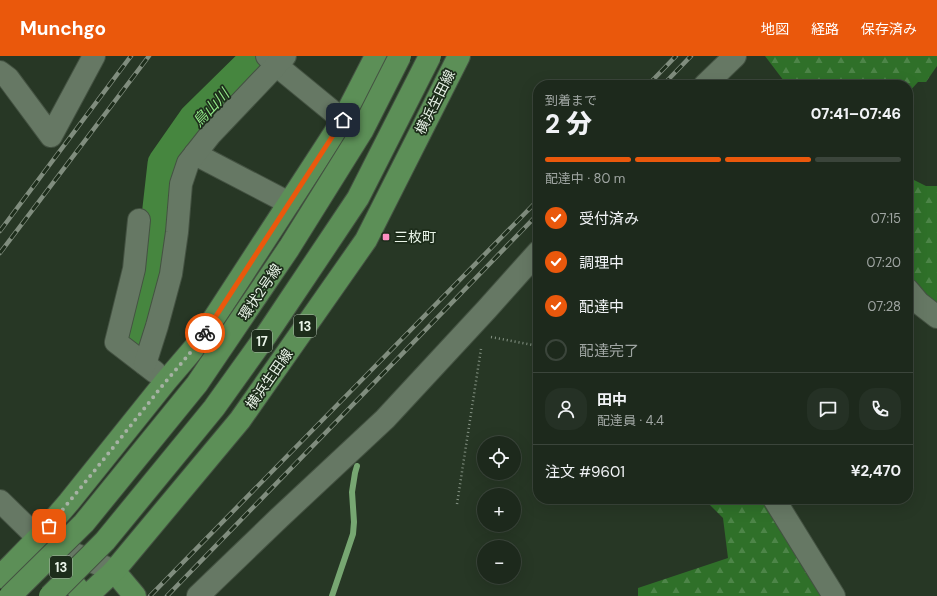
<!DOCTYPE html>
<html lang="ja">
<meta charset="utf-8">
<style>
:root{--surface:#1d291c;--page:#253125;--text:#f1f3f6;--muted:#a0a6a3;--line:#3b453b;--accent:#ea580c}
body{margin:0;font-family:"DM Sans","Noto Sans JP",sans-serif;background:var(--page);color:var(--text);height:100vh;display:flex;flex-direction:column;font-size:15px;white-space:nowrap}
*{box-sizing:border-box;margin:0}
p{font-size:13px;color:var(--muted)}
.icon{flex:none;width:22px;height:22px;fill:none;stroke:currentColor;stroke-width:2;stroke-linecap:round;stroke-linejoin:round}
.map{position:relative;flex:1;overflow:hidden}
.side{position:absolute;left:533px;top:24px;width:380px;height:424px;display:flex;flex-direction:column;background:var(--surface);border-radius:16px;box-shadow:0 4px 16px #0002,0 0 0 1px var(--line)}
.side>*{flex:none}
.buttons{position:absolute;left:477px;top:380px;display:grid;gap:8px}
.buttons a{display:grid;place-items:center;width:44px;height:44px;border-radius:50%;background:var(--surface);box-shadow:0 4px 16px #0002,0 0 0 1px var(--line);font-size:20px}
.pin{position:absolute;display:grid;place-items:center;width:34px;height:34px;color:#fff;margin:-17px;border-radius:8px;box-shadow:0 2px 6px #0006}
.courier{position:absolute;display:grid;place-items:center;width:40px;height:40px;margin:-20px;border:3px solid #ea580c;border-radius:50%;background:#fff;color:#222;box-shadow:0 1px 5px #0007}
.summary em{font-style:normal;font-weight:800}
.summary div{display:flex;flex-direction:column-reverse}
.summary{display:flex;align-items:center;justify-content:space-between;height:68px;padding:0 12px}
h1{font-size:26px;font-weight:800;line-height:30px}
.bar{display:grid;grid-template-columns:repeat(4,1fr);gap:6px 4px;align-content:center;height:48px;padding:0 12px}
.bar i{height:5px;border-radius:3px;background:var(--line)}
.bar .on{background:var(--accent)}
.bar p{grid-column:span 4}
.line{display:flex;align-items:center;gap:10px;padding:0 12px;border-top:1px solid var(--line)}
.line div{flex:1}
.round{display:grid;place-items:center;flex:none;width:42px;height:42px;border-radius:16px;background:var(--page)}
ol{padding:0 12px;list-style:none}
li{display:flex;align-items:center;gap:12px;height:44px}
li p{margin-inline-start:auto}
li .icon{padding:4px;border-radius:50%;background:var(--accent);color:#fff;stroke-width:4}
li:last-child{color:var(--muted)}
li i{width:22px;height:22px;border:2px solid var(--line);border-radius:50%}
header{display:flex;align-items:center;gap:24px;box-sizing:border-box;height:56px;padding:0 20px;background:var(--accent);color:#fff}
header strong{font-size:19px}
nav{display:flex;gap:22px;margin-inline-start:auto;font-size:14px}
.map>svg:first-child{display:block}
.forest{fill:url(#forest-firs)}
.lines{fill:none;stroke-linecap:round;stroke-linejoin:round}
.stream{stroke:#77a772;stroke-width:6}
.river{stroke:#46863f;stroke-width:37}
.minor-casing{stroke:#445242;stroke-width:24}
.tertiary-casing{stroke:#445242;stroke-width:24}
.primary-casing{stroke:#445242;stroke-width:24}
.path{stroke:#859384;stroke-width:2.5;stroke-dasharray:1 3;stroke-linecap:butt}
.minor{stroke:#667864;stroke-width:22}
.tertiary{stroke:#667864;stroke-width:22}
.primary{stroke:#5c8f57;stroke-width:22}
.rail-casing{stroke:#808d7e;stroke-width:4.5}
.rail{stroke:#1d2d1b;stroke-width:3;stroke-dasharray:9;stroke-linecap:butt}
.primary-bridge-casing{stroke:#445242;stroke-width:24;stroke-linecap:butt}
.primary-bridge{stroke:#5c8f57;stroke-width:22}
.done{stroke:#a6b2a4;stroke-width:4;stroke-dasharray:0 7.2}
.route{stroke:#ea580c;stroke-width:5}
.poi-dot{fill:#fc8fc1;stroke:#1d2d1b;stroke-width:1.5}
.labels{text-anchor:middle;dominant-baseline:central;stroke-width:3.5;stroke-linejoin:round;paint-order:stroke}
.shield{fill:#1d2d1b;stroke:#acb9ab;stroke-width:1}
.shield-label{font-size:13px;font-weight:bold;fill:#eaf5e9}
.street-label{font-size:14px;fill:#eaf5e9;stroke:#1d2d1b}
.poi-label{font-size:14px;fill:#eaf5e9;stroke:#1d2d1b;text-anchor:start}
.water-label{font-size:15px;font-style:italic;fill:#91e787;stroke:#1d2d1b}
</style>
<header>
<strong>Munchgo</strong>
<nav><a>地図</a><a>経路</a><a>保存済み</a></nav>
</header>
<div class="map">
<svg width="937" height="540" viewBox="0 0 937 540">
<defs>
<pattern id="forest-firs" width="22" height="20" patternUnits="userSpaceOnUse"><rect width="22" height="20" fill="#2f7029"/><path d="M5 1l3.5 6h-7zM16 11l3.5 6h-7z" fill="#4d8548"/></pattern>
</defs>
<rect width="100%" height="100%" fill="#273725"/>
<g class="forest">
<polygon points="765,0 937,0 937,10 926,26 918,26 908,37 908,29 787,29"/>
<polygon points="908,121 926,130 937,130 937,249 926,241 908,221 908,189 911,182 908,174"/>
<polygon points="704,443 766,443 824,540 638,540 638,532 728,502 723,462"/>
</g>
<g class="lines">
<polyline class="stream" points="332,540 353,478 354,466 352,436 355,417 357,410"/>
<polyline class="river" points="135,283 155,205 166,108 196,65 262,0"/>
<g class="minor-casing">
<g id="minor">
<polyline points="267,0 276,9 343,64"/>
<polyline points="0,16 8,22 51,80 94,0"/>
<polyline points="705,29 735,0"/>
<polyline points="195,98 289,147"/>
<polyline points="139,164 134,213 116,286 155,316"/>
<polyline points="908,234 919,247 937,261"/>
<polyline points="145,308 157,270 171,218 177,176 181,128 188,107 210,79 285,0"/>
<polyline points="774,443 834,540"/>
<polyline points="198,540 279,462 385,363 487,253 538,196"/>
</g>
</g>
<g class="tertiary-casing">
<polyline id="tertiary" points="0,445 38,482 114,515"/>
</g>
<g class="primary-casing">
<g id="primary">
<polyline points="40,484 80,536"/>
<polyline points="114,515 135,540"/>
<polyline points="0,521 38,482 69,446 166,325 196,290 343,64 376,0"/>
<polyline points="87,540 114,515 240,364 366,184 459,0"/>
</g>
</g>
<g class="path">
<polyline points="491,281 538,290"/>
<polyline points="457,448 481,293"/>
</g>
<use href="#minor" class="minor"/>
<use href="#tertiary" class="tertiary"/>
<use href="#primary" class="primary"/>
<g class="rail-casing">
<g id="rail">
<polyline points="648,29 676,0"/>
<polyline points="663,29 691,0"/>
<polyline points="0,175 131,0"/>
<polyline points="0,197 149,0"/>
<polyline points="150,540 538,144"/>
<polyline points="167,540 538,158"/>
</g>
</g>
<use href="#rail" class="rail"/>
<g class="primary-bridge-casing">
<g id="primary-bridge">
<polyline points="10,540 84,467 197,328 289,192 362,75 400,0"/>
<polyline points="50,540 105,485 214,352 267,278 358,142 430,0"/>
</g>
</g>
<use href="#primary-bridge" class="primary-bridge"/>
</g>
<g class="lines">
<path class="done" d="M49 470C85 427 120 383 155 339 171 318 190 299 205 277"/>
<polyline class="route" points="205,277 343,64"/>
</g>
<rect class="poi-dot" x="382" y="177" width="8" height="8" rx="2"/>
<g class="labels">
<g class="shield">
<rect x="294" y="259" width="22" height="22" rx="3"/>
<rect x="252" y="274" width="20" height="22" rx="3"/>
<rect x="50" y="500" width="22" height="22" rx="3"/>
</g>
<g class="shield-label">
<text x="305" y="270">13</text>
<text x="262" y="285">17</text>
<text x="61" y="511">13</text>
</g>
<g class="street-label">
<text transform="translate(435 46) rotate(-63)">横浜生田線</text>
<text transform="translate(260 236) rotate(-56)">環状2号線</text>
<text transform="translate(269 323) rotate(-55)">横浜生田線</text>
</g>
<g class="poi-label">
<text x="394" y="181">三枚町</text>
</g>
<g class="water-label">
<text transform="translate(211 52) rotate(-47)">鳥山川</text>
</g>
</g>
</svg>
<div class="buttons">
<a><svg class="icon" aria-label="locate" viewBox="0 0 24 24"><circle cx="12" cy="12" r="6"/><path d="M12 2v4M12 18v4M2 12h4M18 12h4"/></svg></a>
<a>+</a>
<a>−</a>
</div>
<div class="pin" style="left:49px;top:470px;background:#ea580c"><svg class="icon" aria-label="bag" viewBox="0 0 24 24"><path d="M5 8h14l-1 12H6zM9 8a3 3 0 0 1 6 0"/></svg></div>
<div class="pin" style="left:343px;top:64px;background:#1f2937"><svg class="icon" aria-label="home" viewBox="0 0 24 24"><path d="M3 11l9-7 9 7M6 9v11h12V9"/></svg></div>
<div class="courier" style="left:205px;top:277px"><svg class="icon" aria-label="bike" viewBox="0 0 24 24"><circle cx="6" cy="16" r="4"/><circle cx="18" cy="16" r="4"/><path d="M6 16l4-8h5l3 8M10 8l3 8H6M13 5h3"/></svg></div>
<section class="side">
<div class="summary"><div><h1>2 分</h1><p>到着まで</p></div><em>07:41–07:46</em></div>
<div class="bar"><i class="on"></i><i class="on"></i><i class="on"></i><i></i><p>配達中 · 80 m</p></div>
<ol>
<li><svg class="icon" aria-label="check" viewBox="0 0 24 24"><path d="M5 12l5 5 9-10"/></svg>受付済み<p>07:15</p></li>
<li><svg class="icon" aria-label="check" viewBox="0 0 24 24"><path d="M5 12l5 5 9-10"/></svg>調理中<p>07:20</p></li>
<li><svg class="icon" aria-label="check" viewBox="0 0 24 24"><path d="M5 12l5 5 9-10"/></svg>配達中<p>07:28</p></li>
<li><i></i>配達完了</li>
</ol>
<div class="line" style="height:72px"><a class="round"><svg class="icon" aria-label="person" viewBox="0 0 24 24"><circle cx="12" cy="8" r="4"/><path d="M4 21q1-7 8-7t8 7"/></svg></a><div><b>田中</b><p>配達員 · 4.4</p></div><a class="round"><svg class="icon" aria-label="chat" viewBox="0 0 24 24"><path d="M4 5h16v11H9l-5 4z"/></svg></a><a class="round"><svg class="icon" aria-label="phone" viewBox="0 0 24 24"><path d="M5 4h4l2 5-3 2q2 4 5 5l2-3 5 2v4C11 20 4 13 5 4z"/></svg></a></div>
<div class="line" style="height:52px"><div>注文 #9601</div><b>¥2,470</b></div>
</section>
</div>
